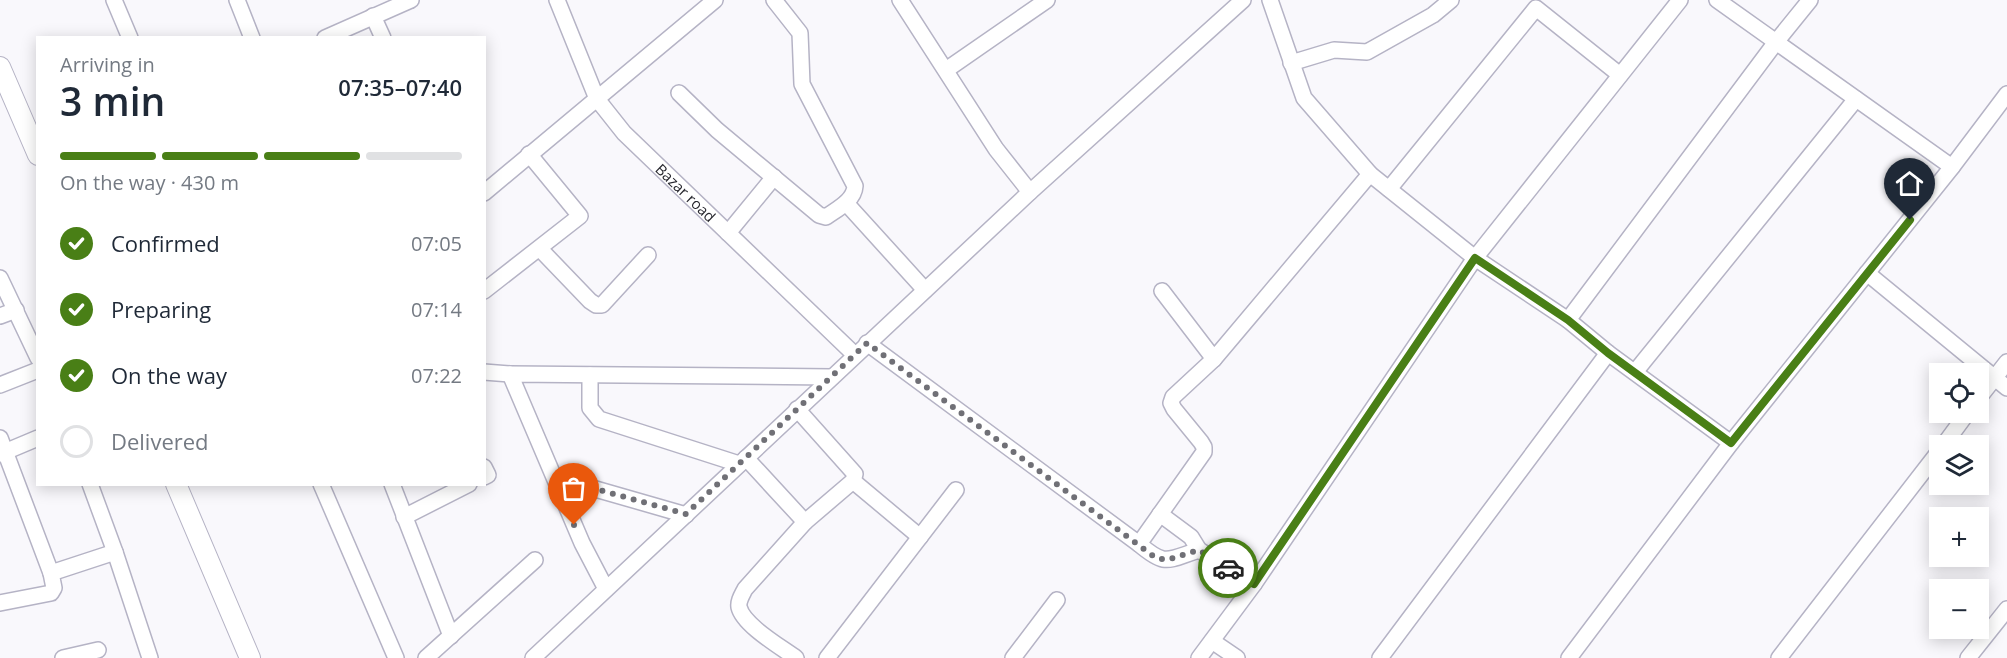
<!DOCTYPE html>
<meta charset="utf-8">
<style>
:root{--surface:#fff;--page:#f6f6f7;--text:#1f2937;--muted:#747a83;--line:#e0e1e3;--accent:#497f16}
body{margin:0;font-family:"Open Sans",sans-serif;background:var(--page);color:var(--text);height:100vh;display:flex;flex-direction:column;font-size:22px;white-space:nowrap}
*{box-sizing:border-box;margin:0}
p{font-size:20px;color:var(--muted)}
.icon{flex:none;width:33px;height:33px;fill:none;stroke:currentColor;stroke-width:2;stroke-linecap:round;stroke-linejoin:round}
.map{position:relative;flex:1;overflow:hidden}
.sheet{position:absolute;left:36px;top:36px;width:450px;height:450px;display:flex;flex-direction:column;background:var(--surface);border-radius:0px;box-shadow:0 3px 15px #0003}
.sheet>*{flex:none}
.fabs{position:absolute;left:1929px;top:363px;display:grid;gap:12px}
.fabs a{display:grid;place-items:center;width:60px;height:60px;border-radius:0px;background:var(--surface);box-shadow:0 3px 15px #0003;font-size:30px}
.pin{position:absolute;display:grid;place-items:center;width:51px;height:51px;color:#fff;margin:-62px -26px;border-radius:50% 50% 50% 0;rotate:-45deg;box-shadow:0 0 6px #0007}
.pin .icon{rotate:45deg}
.courier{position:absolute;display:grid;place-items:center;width:60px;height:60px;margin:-30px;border:4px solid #497f16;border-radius:50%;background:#fff;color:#222;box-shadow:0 2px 8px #0007}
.headline em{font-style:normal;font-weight:600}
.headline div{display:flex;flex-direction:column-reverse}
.headline{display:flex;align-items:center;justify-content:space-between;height:102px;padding:0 24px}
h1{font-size:39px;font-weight:600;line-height:45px}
.bar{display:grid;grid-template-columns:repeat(4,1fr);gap:9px 6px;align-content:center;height:72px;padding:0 24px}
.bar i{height:8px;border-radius:4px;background:var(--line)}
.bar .current{background:var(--accent)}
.bar p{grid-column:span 4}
ol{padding:0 24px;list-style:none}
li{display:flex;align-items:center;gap:18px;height:66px}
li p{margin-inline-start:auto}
li .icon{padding:6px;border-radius:50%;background:var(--accent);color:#fff;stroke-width:4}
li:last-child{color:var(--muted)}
li i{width:33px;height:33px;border:3px solid var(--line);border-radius:50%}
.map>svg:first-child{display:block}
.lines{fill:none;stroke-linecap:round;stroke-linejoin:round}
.minor-casing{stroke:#b5b3c5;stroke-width:18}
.tertiary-casing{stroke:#b5b3c5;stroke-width:22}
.minor{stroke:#fff;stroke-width:15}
.tertiary{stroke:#fff;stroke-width:20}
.done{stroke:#707076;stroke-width:6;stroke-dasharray:0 10.8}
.route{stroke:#497f16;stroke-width:8}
.labels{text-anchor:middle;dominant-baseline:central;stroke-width:6;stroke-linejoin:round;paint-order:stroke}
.street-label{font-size:15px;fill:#27272e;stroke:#f9f8fc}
</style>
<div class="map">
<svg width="2007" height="658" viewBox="0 0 2007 658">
<rect width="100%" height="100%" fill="#f9f8fc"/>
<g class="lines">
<g class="minor-casing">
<g id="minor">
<polyline points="114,0 130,38"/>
<polyline points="237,0 252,38"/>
<path id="s1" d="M557 0 597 99 624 133 855 355"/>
<polyline points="900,0 996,149 1030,192"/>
<polyline points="1270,0 1304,98 1370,174 1475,258 1568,320 1608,353 1731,443"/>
<polyline points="1717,0 1952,167"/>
<polyline points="373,16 383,38"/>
<polyline points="325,38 411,0"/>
<polyline points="1291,63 1334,50 1367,52 1433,15 1451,0"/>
<polyline points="946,70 1047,0"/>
<path d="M679 93 717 130 819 215 826 217C837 209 854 201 855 186L802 84 800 33 774 0"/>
<polyline points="1389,189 1536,8 1620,75"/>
<polyline points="484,193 715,0"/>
<polyline points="846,203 925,290"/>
<polyline points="728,233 774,177"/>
<polyline points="540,249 590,301 596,305 602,305 648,255"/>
<polyline points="1867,273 2007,388"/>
<polyline points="0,278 38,358"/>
<polyline points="484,291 580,216 529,154"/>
<polyline points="1162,291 1214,359 1370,174"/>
<polyline points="0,316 16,310"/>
<polyline points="1568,320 1776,42 1810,0"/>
<polyline points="867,343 1139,544 1204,452 1204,447 1201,442 1174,409 1171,403 1173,397 1214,359"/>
<polyline points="484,372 510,374"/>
<polyline points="1635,372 1856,99"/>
<polyline points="590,375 590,408 599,419 739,464"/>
<polyline points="0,385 38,370"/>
<polyline points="1978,399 2007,362"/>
<polyline points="797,409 855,474 853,481 805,522"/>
<polyline points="0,438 51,573"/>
<polyline points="1943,446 1968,412"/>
<polyline points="0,454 38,438"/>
<path d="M746 458 805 522 745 589C742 595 738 601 739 607 743 625 781 647 796 658"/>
<polyline points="484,467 488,475 484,477"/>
<polyline points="853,481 920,537"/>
<polyline points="321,484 396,658"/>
<polyline points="392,484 451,636"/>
<polyline points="559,488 568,484 578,484 686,515"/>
<polyline points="1160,514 1191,537 1199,550 1254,584"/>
<polyline points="404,517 469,484"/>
<path d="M1139 544C1166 567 1167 560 1199 550"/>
<polyline points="115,552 150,658"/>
<polyline points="606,589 582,543 510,374 832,377"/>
<polyline points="0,603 51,593 54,588 51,573 115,552 90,484"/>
<polyline points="1212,641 1237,658"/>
<polyline points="63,658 98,650"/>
<polyline points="426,658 535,560"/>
<polyline points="533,658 1030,192 1243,0"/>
<polyline points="827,658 956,490"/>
<polyline points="1013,658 1057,600"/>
<polyline points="1199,658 1254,584 1475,258 1680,0"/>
<polyline points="1380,658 1608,353"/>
<polyline points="1569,658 1731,443 1952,167 2007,94"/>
<polyline points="1779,658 1940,450"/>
<polyline points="1968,658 2007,609"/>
</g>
</g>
<g class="tertiary-casing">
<g id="tertiary">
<polyline points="0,67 38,155"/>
<polyline points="176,484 250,658"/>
</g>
</g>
<use href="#minor" class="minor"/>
<use href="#tertiary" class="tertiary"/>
</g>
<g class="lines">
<polyline class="done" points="574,525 558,488 568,484 578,484 686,514 867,343 1156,558 1167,560 1199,550 1228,568"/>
<polyline class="route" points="1228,568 1254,584 1475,258 1568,320 1608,353 1731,443 1910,220"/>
</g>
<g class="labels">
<g class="street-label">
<text stroke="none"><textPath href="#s1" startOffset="236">Bazar road</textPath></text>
</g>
</g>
</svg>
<div class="fabs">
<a><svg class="icon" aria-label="locate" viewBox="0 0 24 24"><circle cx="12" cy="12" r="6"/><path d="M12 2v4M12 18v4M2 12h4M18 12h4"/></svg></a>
<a><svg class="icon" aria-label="layers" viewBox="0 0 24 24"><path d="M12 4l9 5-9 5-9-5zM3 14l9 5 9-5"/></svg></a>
<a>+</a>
<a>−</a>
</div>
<div class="pin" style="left:574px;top:525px;background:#ea580c"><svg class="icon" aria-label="bag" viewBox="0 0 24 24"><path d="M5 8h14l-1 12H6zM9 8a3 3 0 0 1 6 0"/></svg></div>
<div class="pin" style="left:1910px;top:220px;background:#1f2937"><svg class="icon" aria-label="home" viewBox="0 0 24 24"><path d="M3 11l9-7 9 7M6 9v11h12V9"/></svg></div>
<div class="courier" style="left:1228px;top:568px"><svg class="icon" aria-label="car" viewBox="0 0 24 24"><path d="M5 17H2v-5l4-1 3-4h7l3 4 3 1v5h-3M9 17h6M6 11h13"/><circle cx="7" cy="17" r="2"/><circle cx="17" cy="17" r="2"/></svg></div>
<section class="sheet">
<div class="headline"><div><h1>3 min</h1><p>Arriving in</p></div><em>07:35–07:40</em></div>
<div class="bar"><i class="current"></i><i class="current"></i><i class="current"></i><i></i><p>On the way · 430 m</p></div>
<ol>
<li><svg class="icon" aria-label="check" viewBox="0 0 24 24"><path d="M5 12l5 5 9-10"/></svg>Confirmed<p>07:05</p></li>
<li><svg class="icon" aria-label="check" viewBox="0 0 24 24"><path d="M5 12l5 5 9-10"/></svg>Preparing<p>07:14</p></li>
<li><svg class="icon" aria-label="check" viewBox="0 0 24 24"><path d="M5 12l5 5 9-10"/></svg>On the way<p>07:22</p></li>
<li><i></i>Delivered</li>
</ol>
</section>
</div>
